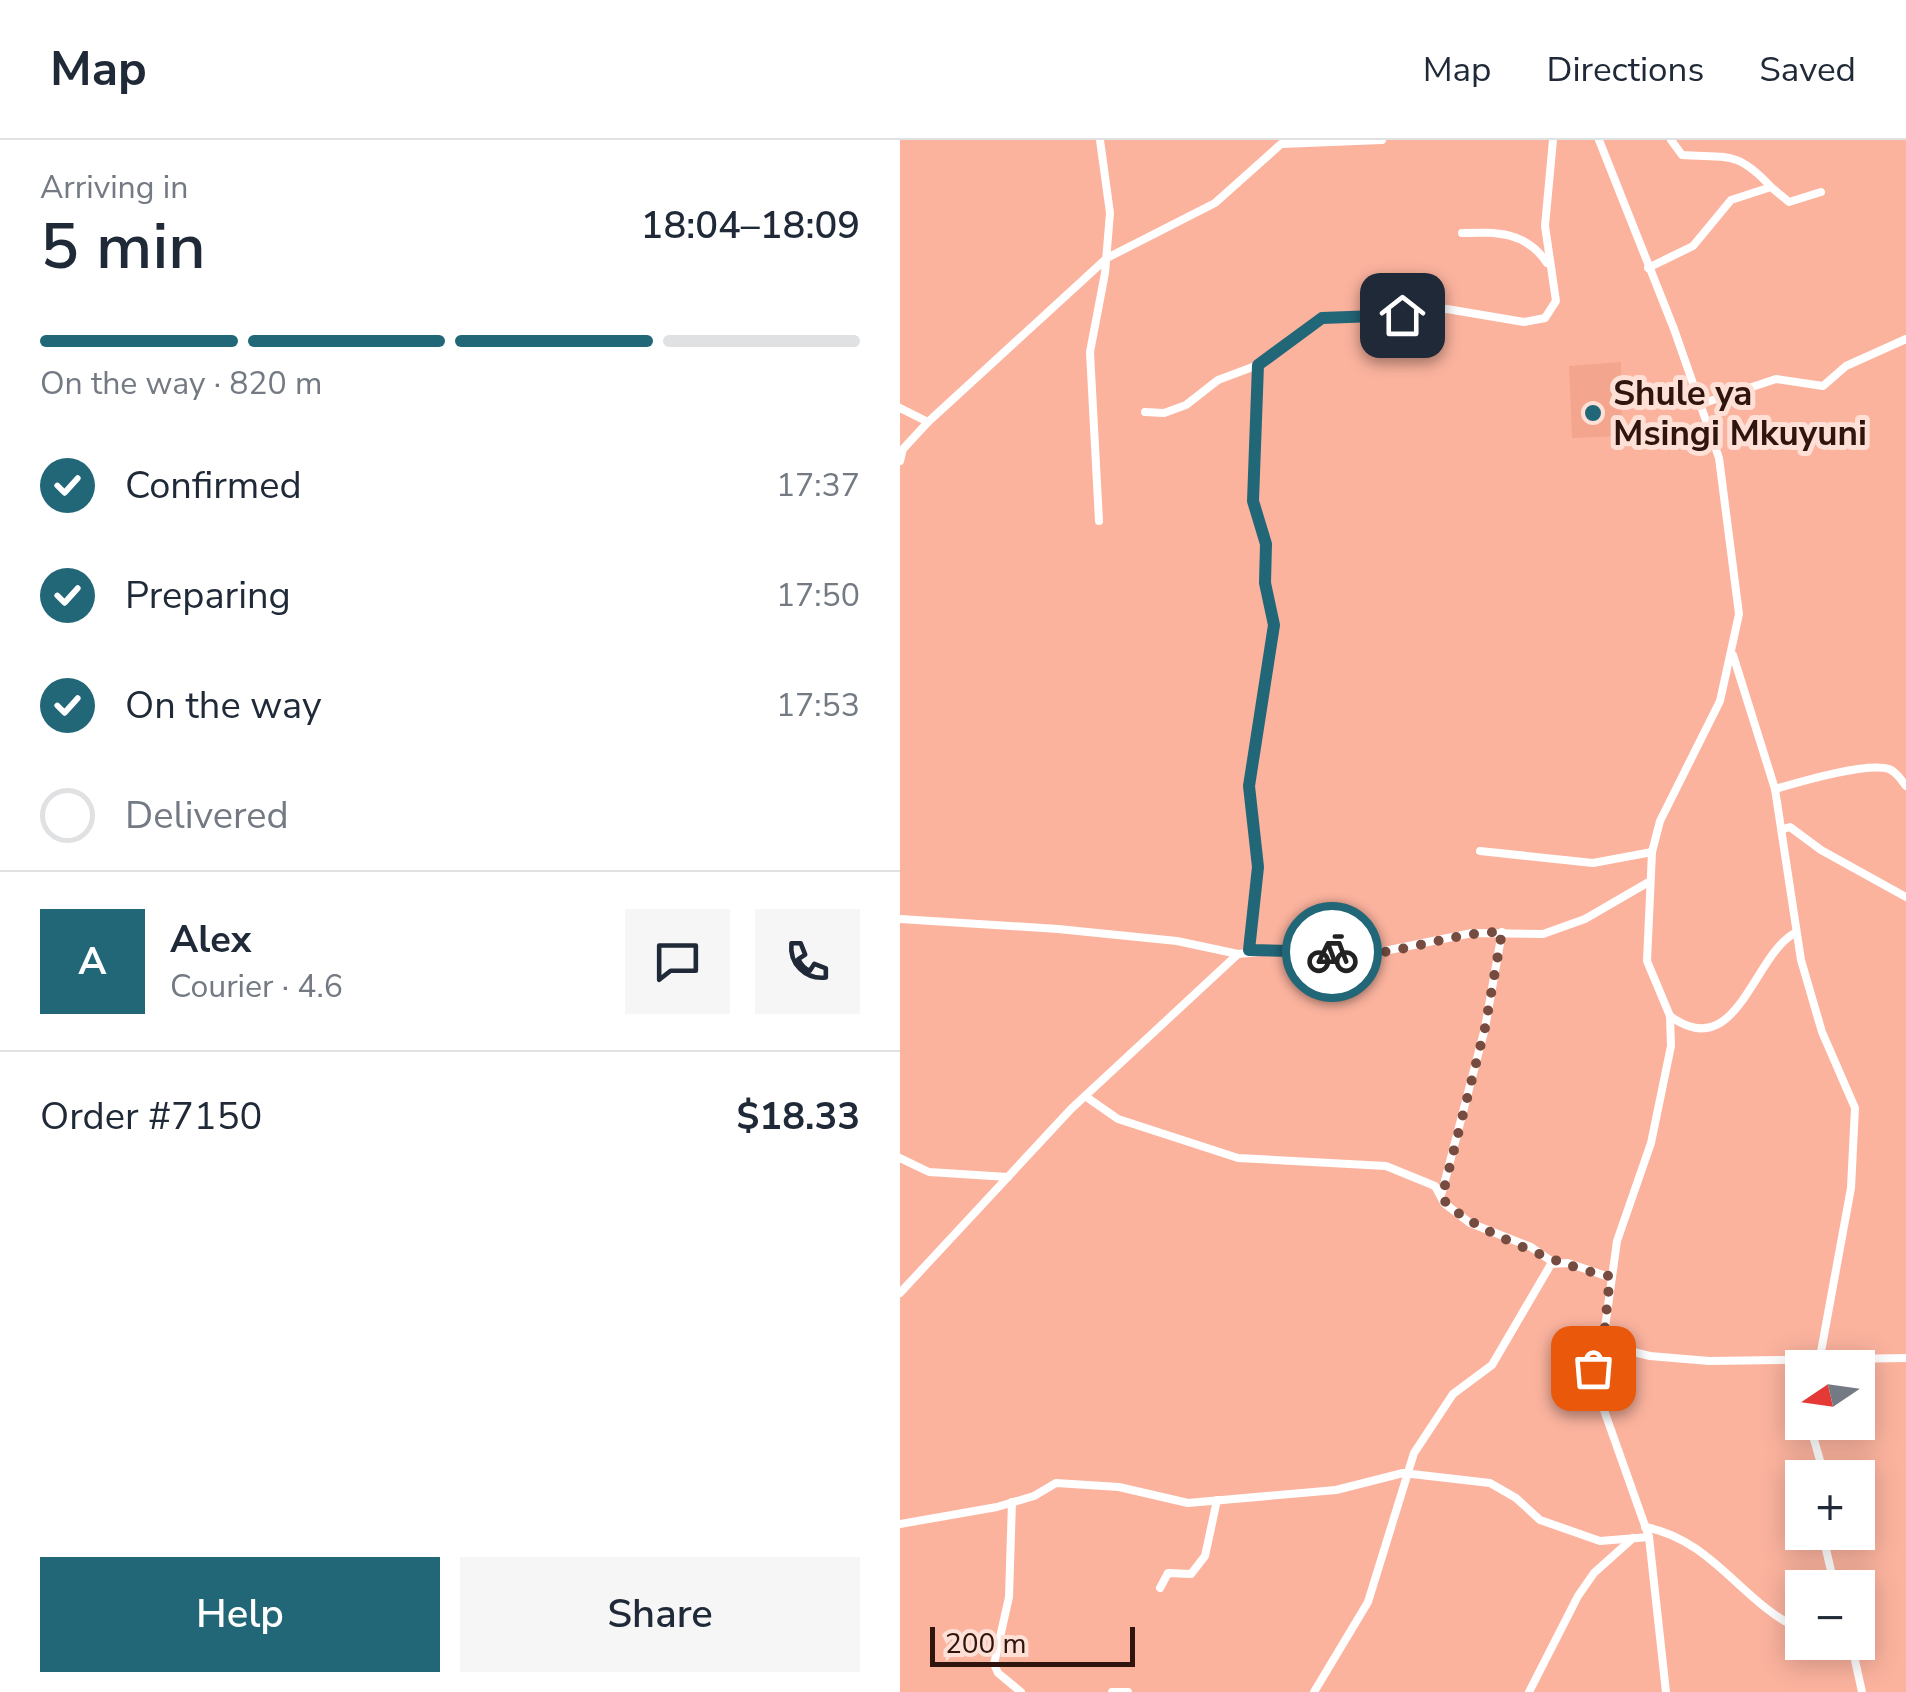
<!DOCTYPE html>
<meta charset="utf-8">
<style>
:root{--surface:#fff;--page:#f6f6f7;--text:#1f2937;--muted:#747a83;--line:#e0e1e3;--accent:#226778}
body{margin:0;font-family:"Nunito Sans",sans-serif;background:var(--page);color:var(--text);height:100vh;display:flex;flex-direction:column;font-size:38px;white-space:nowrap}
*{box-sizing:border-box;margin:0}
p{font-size:32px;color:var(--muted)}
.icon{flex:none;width:55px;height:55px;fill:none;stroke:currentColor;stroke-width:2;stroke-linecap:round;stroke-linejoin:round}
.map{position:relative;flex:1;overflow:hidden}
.details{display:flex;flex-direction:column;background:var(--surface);width:900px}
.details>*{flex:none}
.needle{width:65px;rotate:257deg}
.buttons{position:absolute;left:885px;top:1210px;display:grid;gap:20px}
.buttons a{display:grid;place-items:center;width:90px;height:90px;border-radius:0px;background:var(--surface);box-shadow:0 5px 25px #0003;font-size:50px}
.scale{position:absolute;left:30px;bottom:25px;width:205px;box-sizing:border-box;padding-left:10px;border:5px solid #2f150d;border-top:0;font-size:28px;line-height:35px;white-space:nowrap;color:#2f150d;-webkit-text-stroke:8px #fee0d7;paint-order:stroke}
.pin{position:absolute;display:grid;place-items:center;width:85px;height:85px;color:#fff;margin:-42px;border-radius:20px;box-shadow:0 5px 15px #0006}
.courier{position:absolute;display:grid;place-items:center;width:100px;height:100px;margin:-50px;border:8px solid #226778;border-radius:50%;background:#fff;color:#222;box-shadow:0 2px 12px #0007}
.head em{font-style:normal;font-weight:600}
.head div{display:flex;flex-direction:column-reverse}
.head{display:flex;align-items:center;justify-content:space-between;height:170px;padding:0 40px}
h1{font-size:65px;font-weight:600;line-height:75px}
.bar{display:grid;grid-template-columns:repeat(4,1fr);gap:15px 10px;align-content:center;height:120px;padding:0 40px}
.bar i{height:12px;border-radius:8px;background:var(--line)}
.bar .active{background:var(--accent)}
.bar p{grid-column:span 4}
.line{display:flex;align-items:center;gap:25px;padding:0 40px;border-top:2px solid var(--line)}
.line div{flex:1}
.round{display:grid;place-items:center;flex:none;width:105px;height:105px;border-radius:0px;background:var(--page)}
ol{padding:0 40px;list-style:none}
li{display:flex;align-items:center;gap:30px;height:110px}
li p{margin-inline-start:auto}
li .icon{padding:10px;border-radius:50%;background:var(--accent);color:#fff;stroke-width:4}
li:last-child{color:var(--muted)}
li i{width:55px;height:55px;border:5px solid var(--line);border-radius:50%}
.button{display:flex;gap:20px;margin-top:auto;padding:20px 40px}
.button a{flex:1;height:115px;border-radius:0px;background:var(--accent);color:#fff;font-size:40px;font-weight:600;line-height:115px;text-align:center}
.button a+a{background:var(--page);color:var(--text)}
header{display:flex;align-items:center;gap:60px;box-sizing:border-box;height:140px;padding:0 50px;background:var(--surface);border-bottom:2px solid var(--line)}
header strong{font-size:48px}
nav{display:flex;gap:55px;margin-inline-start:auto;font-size:35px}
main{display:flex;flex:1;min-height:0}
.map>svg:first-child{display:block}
.built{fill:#f3a58e}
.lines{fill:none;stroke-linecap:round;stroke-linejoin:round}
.minor{stroke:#fff;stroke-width:8}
.done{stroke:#764c40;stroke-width:10;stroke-dasharray:0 18}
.route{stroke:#226778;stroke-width:12}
.poi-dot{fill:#226778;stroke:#fee0d7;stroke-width:4}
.labels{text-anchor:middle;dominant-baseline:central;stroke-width:10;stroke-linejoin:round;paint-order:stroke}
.poi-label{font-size:35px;font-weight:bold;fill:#2f150d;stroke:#fee0d7;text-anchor:start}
</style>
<header>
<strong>Map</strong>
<nav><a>Map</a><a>Directions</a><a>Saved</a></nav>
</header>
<main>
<section class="details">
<div class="head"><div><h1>5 min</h1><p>Arriving in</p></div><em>18:04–18:09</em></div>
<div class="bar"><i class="active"></i><i class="active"></i><i class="active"></i><i></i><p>On the way · 820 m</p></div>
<ol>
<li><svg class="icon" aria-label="check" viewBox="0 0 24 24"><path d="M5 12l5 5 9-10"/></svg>Confirmed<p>17:37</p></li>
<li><svg class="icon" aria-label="check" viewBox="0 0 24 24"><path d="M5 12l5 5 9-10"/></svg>Preparing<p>17:50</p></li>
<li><svg class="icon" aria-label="check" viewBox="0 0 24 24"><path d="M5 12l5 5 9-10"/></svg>On the way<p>17:53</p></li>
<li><i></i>Delivered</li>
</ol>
<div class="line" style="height:180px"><b class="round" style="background:var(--accent);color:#fff">A</b><div><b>Alex</b><p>Courier · 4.6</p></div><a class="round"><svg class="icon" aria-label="chat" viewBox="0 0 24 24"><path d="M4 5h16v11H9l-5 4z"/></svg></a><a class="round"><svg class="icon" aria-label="phone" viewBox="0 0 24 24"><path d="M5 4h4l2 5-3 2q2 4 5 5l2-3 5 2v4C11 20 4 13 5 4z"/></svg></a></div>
<div class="line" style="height:130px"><div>Order #7150</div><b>$18.33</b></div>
<div class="button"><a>Help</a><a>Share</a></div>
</section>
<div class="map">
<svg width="1006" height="1552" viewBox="0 0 1006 1552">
<rect width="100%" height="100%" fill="#fbb39e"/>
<polygon class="built" points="721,222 722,296 672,298 669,226"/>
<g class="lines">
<g class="minor">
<polyline points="699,0 774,189 819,318 839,474 820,561 760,681 752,712 747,821 770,876 771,906 751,1003 717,1101 704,1195 693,1218 699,1256 749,1397 766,1552"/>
<path d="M771 0 782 15C827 18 837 10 871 47"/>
<path d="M562 93C596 92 626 91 647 123"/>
<polyline points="748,128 793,106 831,60 871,47 889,62 921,52"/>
<polyline points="798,265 876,239 923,246 946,226 1006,199"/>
<polyline points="0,268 28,282"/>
<polyline points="245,272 264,273 286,265 318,240 358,225 421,178 547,169 624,182 645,178 656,161 645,86 653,0"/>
<polyline points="0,321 3,309 28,282 207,118 315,63 381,4 482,0"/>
<polyline points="199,381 190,212 205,133 210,73 200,0"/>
<polyline points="833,515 875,649 901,820 922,892 955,968 951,1048 918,1228"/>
<path d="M875 649C899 642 966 622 989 629 997 632 1001 640 1006 646"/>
<polyline points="883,689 890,687 921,710 1006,757"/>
<polyline points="580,711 693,723 752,712"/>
<polyline points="0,779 158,789 277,801 338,814"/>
<polyline points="349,811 357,727 349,646 374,485 365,443 366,404 353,361 358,225"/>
<path d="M770 876C837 925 853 815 895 793"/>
<polyline points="185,956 218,979 338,1018 486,1026 535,1046 544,1063 570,1083 631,1107 654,1123"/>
<polyline points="0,1018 29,1032 108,1037"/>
<polyline points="542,1052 585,888 602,792"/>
<polyline points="0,1153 171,969 338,814 407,808 460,816 572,793 643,794 685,779 747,743"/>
<polyline points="701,1204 750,1216 809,1221 1006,1218"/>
<polyline points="909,1282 925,1338"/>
<polyline points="112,1362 109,1457 94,1524 98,1533 121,1552"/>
<polyline points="0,1384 97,1367 134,1356 156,1343 219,1347 288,1363 436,1350 503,1333 590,1343 616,1358 640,1380 700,1401 749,1397"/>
<path d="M745 1387C814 1400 843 1465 902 1490"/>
<polyline points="922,1392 935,1448"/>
<polyline points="260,1448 268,1433 291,1434 305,1416 317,1360"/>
<polyline points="951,1502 962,1552"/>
<polyline points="212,1552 228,1552"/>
<polyline points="414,1552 468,1462 514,1313 553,1254 592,1225 651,1124 668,1123 709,1137"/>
<polyline points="629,1552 678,1456 694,1433 733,1398"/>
</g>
</g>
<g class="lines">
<path class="done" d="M432 812C479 824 548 791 602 792L585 888 542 1057C555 1084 679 1133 710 1136L704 1196 693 1228"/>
<polyline class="route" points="432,812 349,810 358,727 349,646 374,485 365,443 366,404 353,361 358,225 422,178 502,175"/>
</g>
<circle class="poi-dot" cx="693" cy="273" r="10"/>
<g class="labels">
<g class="poi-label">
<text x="713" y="253">Shule ya<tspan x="713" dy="40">Msingi Mkuyuni</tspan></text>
</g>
</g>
</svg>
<div class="buttons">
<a><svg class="needle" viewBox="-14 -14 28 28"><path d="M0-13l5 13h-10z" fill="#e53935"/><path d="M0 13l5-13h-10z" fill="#747a83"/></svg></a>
<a>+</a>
<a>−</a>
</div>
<div class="scale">200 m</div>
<div class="pin" style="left:693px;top:1228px;background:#ea580c"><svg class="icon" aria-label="bag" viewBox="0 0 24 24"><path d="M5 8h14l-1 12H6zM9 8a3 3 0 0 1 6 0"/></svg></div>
<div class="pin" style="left:502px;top:175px;background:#1f2937"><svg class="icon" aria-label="home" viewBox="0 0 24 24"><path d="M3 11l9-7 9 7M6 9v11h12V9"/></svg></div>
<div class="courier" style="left:432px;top:812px"><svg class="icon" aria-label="bike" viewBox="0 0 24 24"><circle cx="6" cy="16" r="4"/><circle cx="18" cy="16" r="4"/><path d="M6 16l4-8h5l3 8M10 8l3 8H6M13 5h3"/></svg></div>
</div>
</main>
